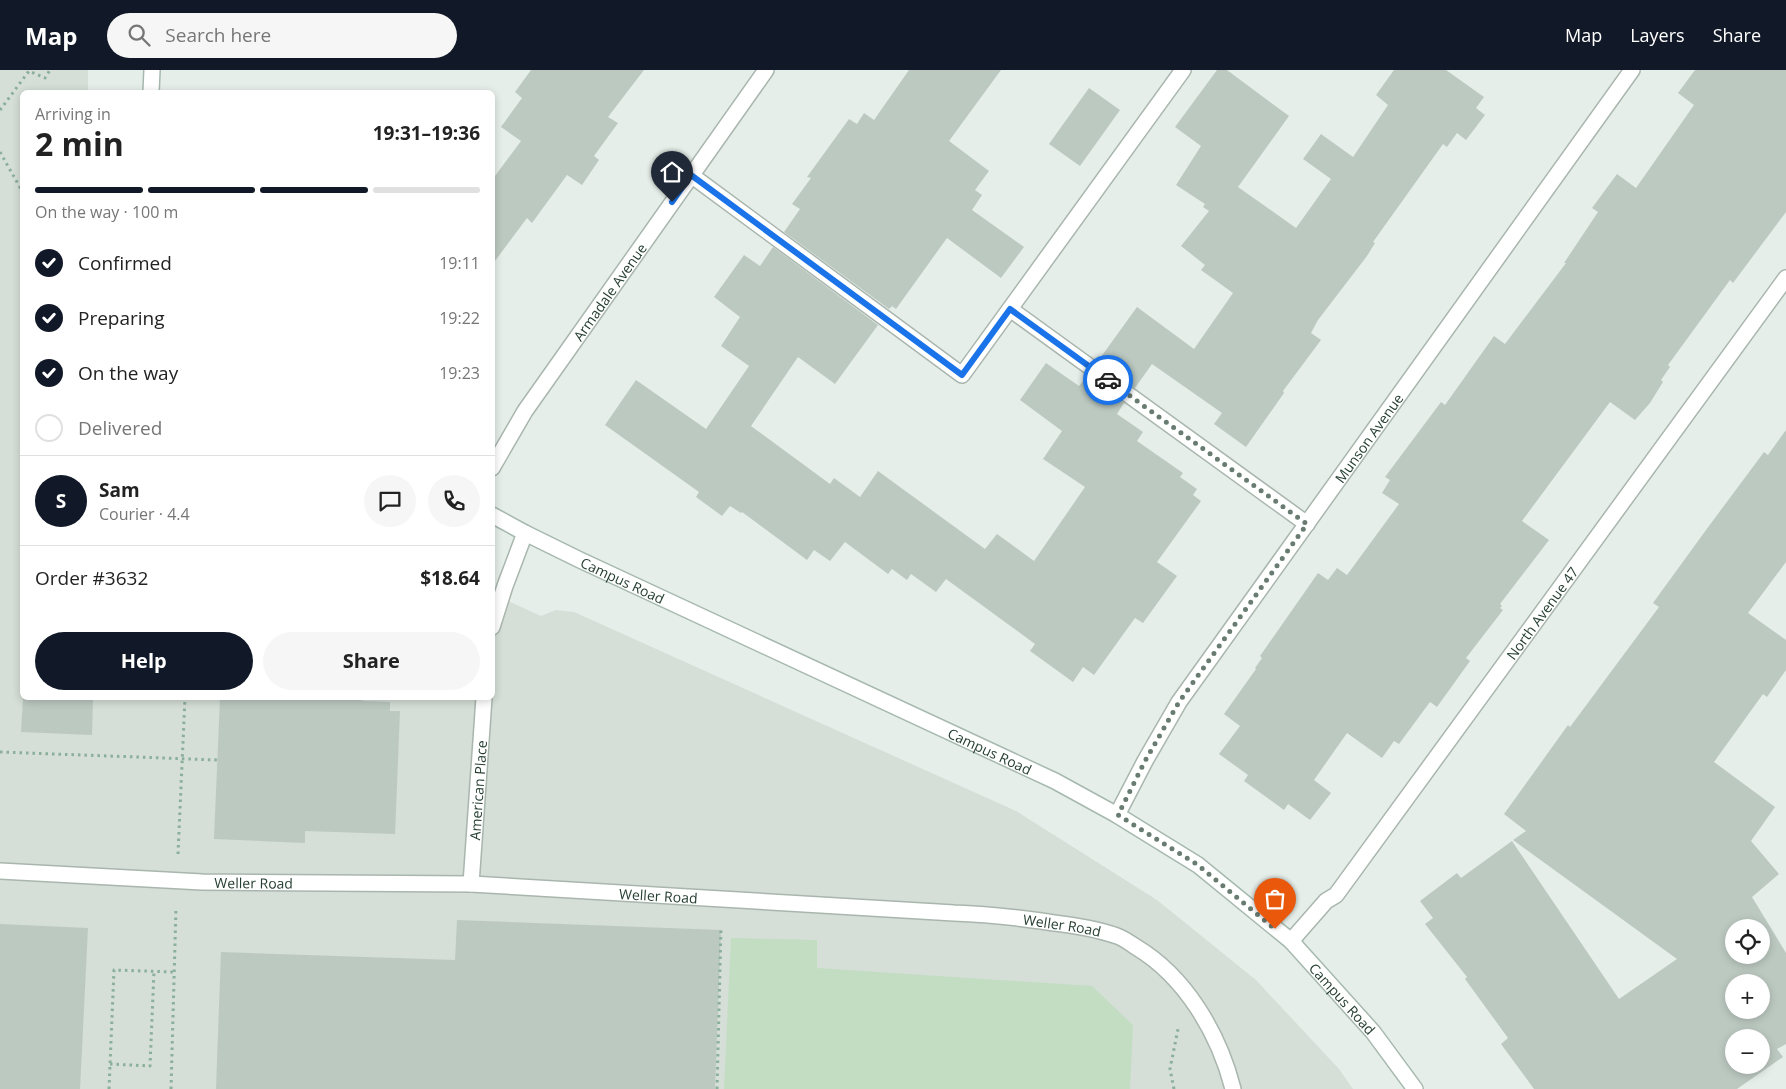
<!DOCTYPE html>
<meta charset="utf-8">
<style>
:root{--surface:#fff;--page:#f6f6f6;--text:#222;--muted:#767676;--line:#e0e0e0;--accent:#111827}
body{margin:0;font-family:"Open Sans",sans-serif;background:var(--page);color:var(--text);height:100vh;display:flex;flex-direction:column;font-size:19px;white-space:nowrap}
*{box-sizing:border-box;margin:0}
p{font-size:16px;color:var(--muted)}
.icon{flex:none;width:28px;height:28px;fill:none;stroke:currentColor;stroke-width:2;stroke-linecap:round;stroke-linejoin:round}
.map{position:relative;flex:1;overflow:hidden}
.panel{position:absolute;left:20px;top:20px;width:475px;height:610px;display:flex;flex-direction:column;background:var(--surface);border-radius:8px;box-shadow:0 2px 8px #0003}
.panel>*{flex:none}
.buttons{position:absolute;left:1725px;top:849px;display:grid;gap:10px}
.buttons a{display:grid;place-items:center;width:45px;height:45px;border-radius:50%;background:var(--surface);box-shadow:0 2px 8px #0003;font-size:25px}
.pin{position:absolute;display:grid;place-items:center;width:42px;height:42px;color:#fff;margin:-51px -21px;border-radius:50% 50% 50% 0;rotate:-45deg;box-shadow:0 0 5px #0007}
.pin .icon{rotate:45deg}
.courier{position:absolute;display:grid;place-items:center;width:50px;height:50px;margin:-25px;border:4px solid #1a73e8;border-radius:50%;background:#fff;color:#222;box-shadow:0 1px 6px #0007}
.summary em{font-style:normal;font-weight:700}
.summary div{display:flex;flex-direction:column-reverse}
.summary{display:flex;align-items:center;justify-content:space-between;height:85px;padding:0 15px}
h1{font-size:32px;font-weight:700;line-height:38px}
.bar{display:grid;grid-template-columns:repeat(4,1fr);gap:8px 5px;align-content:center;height:60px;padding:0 15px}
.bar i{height:6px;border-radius:4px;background:var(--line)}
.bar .active{background:var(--accent)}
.bar p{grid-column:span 4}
.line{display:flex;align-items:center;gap:12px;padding:0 15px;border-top:1px solid var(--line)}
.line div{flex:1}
.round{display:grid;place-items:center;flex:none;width:52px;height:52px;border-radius:26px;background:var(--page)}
ol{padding:0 15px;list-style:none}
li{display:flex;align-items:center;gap:15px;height:55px}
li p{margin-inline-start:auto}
li .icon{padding:5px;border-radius:50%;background:var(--accent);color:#fff;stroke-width:4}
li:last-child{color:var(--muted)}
li i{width:28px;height:28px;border:2px solid var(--line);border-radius:50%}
.button{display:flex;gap:10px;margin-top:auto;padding:10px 15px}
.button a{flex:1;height:58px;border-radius:30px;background:var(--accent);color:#fff;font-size:20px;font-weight:700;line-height:58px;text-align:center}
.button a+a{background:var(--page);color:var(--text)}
header{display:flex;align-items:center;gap:30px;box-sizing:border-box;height:70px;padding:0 25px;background:var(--accent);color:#fff}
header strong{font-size:24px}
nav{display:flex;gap:28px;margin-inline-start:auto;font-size:18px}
.search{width:350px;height:45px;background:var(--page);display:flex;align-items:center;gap:12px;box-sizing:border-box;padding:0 18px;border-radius:28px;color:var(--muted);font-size:19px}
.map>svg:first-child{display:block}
.built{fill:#d5ded7}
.green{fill:#c2ddc2}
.building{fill:#bcc9c1;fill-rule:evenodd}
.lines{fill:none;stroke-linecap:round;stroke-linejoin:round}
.lane-casing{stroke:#a9b6ae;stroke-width:18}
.street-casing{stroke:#a9b6ae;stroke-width:18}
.secondary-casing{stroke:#a6b9ae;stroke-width:18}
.path{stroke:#8aaf9a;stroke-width:3;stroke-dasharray:2.5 4;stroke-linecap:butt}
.lane{stroke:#fff;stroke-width:15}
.street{stroke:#fff;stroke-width:15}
.secondary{stroke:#fff;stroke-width:15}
.done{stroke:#697c72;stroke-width:5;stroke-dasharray:0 9}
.route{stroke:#1a73e8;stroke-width:6}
.labels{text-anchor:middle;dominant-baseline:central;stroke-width:4;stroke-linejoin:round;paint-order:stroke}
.street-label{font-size:14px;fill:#263f32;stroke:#f7faf8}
</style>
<header>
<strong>Map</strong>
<div class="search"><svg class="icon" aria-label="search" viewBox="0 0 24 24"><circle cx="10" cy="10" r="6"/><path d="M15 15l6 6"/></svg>Search here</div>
<nav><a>Map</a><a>Layers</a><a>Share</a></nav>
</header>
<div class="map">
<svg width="1786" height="1019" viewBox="0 0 1786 1019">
<rect width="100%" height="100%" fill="#e6eee9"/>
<polygon class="built" points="0,0 88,0 88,22 22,22 22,628 492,628 493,524 541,546 556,540 574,542 1016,741 1157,830 1256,910 1339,999 1353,1019 0,1019"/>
<polygon class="green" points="731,868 817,870 817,898 1092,916 1133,955 1130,1019 724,1019"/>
<g class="building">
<polygon points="531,0 644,0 608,47 618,53 594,86 599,90 582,115 567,105 532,153 527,148 492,195 492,110 521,71 501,57 522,28 515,22"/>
<polygon points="909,0 1001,0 949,71 989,101 975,120 982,125 972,140 1024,177 1001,208 947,168 896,239 892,236 889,239 784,162 800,139 792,134 811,108 807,107 849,49 857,54 864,43 874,50"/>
<polygon points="1217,0 1227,0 1289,46 1238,117 1296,158 1331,109 1303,89 1321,64 1353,87 1388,35 1376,25 1394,0 1446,0 1484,27 1476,38 1485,45 1466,70 1457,63 1447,77 1443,74 1373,172 1375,173 1367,186 1318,250 1311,263 1321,270 1283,321 1284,323 1246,377 1214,354 1222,343 1152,294 1135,318 1098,291 1137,237 1194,279 1233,223 1201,200 1205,195 1181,176 1209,141 1203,137 1205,134 1176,115 1201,76 1175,57"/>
<polygon points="1695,0 1786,0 1786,142 1733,213 1730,210 1695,258 1668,295 1670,297 1661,310 1663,312 1650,333 1635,350 1610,332 1522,451 1549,470 1500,534 1502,536 1500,538 1503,540 1466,588 1470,591 1437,637 1430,632 1399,674 1394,671 1382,688 1347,663 1314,710 1331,723 1310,750 1288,734 1284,740 1244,711 1248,705 1219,684 1240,656 1224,644 1256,599 1255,598 1262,588 1260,586 1318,503 1328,510 1337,498 1347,505 1399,434 1382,423 1390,410 1385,407 1441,332 1445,335 1494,266 1505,274 1566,193 1564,193 1598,142 1592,138 1617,104 1636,118 1694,35 1678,23"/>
<polygon points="1089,18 1120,40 1080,96 1049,74"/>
<polygon points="773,177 878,255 835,314 798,287 751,356 830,414 834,408 860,427 878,401 985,479 997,464 1034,491 1085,417 1043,389 1062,361 1020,330 1046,293 1079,316 1087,306 1124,333 1117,344 1143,362 1137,371 1183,403 1180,407 1197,419 1193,425 1201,431 1157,492 1177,506 1143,553 1135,548 1094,605 1083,597 1073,612 1030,581 1035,574 946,509 936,522 911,504 907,510 892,499 888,504 845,472 830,491 814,480 807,490 742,442 741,443 730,436 722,446 696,427 699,422 605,355 636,310 706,359 749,296 721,276 740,247 714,227 744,185 760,196"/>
<path d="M1786 360V492L1748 543 1786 570V600L1767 627 1763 624 1714 692 1775 737 1751 771 1779 804 1752 827 1786 883V974L1777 979 1783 987 1737 1019H1534L1501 974 1508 968 1465 909 1467 907 1425 854 1433 848 1420 831 1457 803 1461 808 1512 771 1619 929 1677 889 1513 770 1526 761 1504 744 1568 655 1570 657 1659 537 1653 533 1706 460 1764 382 1768 385ZM1734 858H1761V885H1734ZM1734 912H1761V940H1734ZM1734 968H1761V995H1734Z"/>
<polygon points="23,628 93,628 92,665 21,662"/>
<polygon points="220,628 362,628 362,631 390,632 390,641 400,641 395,764 305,761 305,773 214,769"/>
<polygon points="457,850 721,860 715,1019 216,1019 221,882 455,890"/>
<polygon points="0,854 88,858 80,1019 0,1019"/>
</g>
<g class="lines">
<g class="lane-casing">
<g id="lane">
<polyline points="691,105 962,305 1183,0"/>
<polyline points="1010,239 1307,454"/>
<polyline points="492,557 505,516 525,463"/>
<path id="s1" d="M0 801 202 812 471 814 954 843C984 844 1012 847 1041 851 1067 855 1092 857 1117 866 1123 868 1130 873 1136 877 1186 907 1219 964 1233 1019"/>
<path id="s2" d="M471 814 484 628"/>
</g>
</g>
<g class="street-casing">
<g id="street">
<path id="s3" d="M492 398 525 341 766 0"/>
<path id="s4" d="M1117 745 1145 691 1179 632 1632 0"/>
<path id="s5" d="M1291 871 1326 831 1336 825 1786 208"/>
</g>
</g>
<g class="secondary-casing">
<g id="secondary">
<polyline points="151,22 152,0"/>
<path id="s6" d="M492 445 525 463 580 490 1055 711 1117 745 1198 795 1291 871 1373 962 1415 1019"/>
</g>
</g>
<g class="path">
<polyline points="0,40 29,1 45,8 50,0"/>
<polyline points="0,82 22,121"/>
<polyline points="0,682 218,690"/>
<polyline points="178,784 185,628"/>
<polyline points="110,994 150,996 154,901"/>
<polyline points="109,1019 114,900 174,902"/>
<polyline points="171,1019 176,837"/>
<polyline points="717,1019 721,857"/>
<polyline points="1174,1019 1170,999 1178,959"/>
</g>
<use href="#lane" class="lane"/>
<use href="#street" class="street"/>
<use href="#secondary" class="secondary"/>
</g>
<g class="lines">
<polyline class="done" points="1108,310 1307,454 1179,632 1145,691 1118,745 1198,795 1275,859"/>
<polyline class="route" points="672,132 691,105 962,305 1010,239 1108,310"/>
</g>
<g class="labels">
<g class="street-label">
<text stroke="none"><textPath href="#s3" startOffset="212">Armadale Avenue</textPath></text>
<text stroke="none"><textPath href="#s4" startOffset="454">Munson Avenue</textPath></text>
<text stroke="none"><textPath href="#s6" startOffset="146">Campus Road</textPath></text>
<text stroke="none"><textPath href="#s5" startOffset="414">North Avenue 47</textPath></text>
<text stroke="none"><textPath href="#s6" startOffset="551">Campus Road</textPath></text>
<text stroke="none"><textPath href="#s2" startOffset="94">American Place</textPath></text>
<text stroke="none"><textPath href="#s1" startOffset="254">Weller Road</textPath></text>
<text stroke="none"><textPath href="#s1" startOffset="659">Weller Road</textPath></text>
<text stroke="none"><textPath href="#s1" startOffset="1064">Weller Road</textPath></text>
<text stroke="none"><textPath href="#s6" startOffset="986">Campus Road</textPath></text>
</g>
</g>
</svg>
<div class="buttons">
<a><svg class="icon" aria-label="locate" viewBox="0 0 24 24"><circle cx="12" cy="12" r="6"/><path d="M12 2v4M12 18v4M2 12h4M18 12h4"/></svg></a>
<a>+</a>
<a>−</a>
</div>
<div class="pin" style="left:1275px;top:859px;background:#ea580c"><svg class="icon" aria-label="bag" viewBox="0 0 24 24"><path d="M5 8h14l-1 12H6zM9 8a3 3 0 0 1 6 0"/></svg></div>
<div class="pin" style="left:672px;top:132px;background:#1f2937"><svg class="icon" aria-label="home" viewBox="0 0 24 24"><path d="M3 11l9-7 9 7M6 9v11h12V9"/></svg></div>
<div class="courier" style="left:1108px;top:310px"><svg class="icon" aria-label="car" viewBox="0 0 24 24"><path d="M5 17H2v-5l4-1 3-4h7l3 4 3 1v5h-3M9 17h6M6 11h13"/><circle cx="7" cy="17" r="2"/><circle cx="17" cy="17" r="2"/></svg></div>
<section class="panel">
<div class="summary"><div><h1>2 min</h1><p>Arriving in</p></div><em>19:31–19:36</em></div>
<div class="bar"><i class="active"></i><i class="active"></i><i class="active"></i><i></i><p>On the way · 100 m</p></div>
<ol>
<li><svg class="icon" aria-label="check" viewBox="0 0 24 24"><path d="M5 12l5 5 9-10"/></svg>Confirmed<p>19:11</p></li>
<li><svg class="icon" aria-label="check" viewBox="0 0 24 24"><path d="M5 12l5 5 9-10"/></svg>Preparing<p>19:22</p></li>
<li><svg class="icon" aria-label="check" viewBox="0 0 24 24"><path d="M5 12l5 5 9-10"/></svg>On the way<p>19:23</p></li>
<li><i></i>Delivered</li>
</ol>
<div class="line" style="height:90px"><b class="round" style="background:var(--accent);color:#fff">S</b><div><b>Sam</b><p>Courier · 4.4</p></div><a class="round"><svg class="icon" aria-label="chat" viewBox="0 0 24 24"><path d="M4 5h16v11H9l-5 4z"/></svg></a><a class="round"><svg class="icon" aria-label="phone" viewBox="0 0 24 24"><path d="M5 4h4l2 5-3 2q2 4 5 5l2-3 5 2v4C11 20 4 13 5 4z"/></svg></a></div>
<div class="line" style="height:65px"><div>Order #3632</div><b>$18.64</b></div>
<div class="button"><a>Help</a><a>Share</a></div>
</section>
</div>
